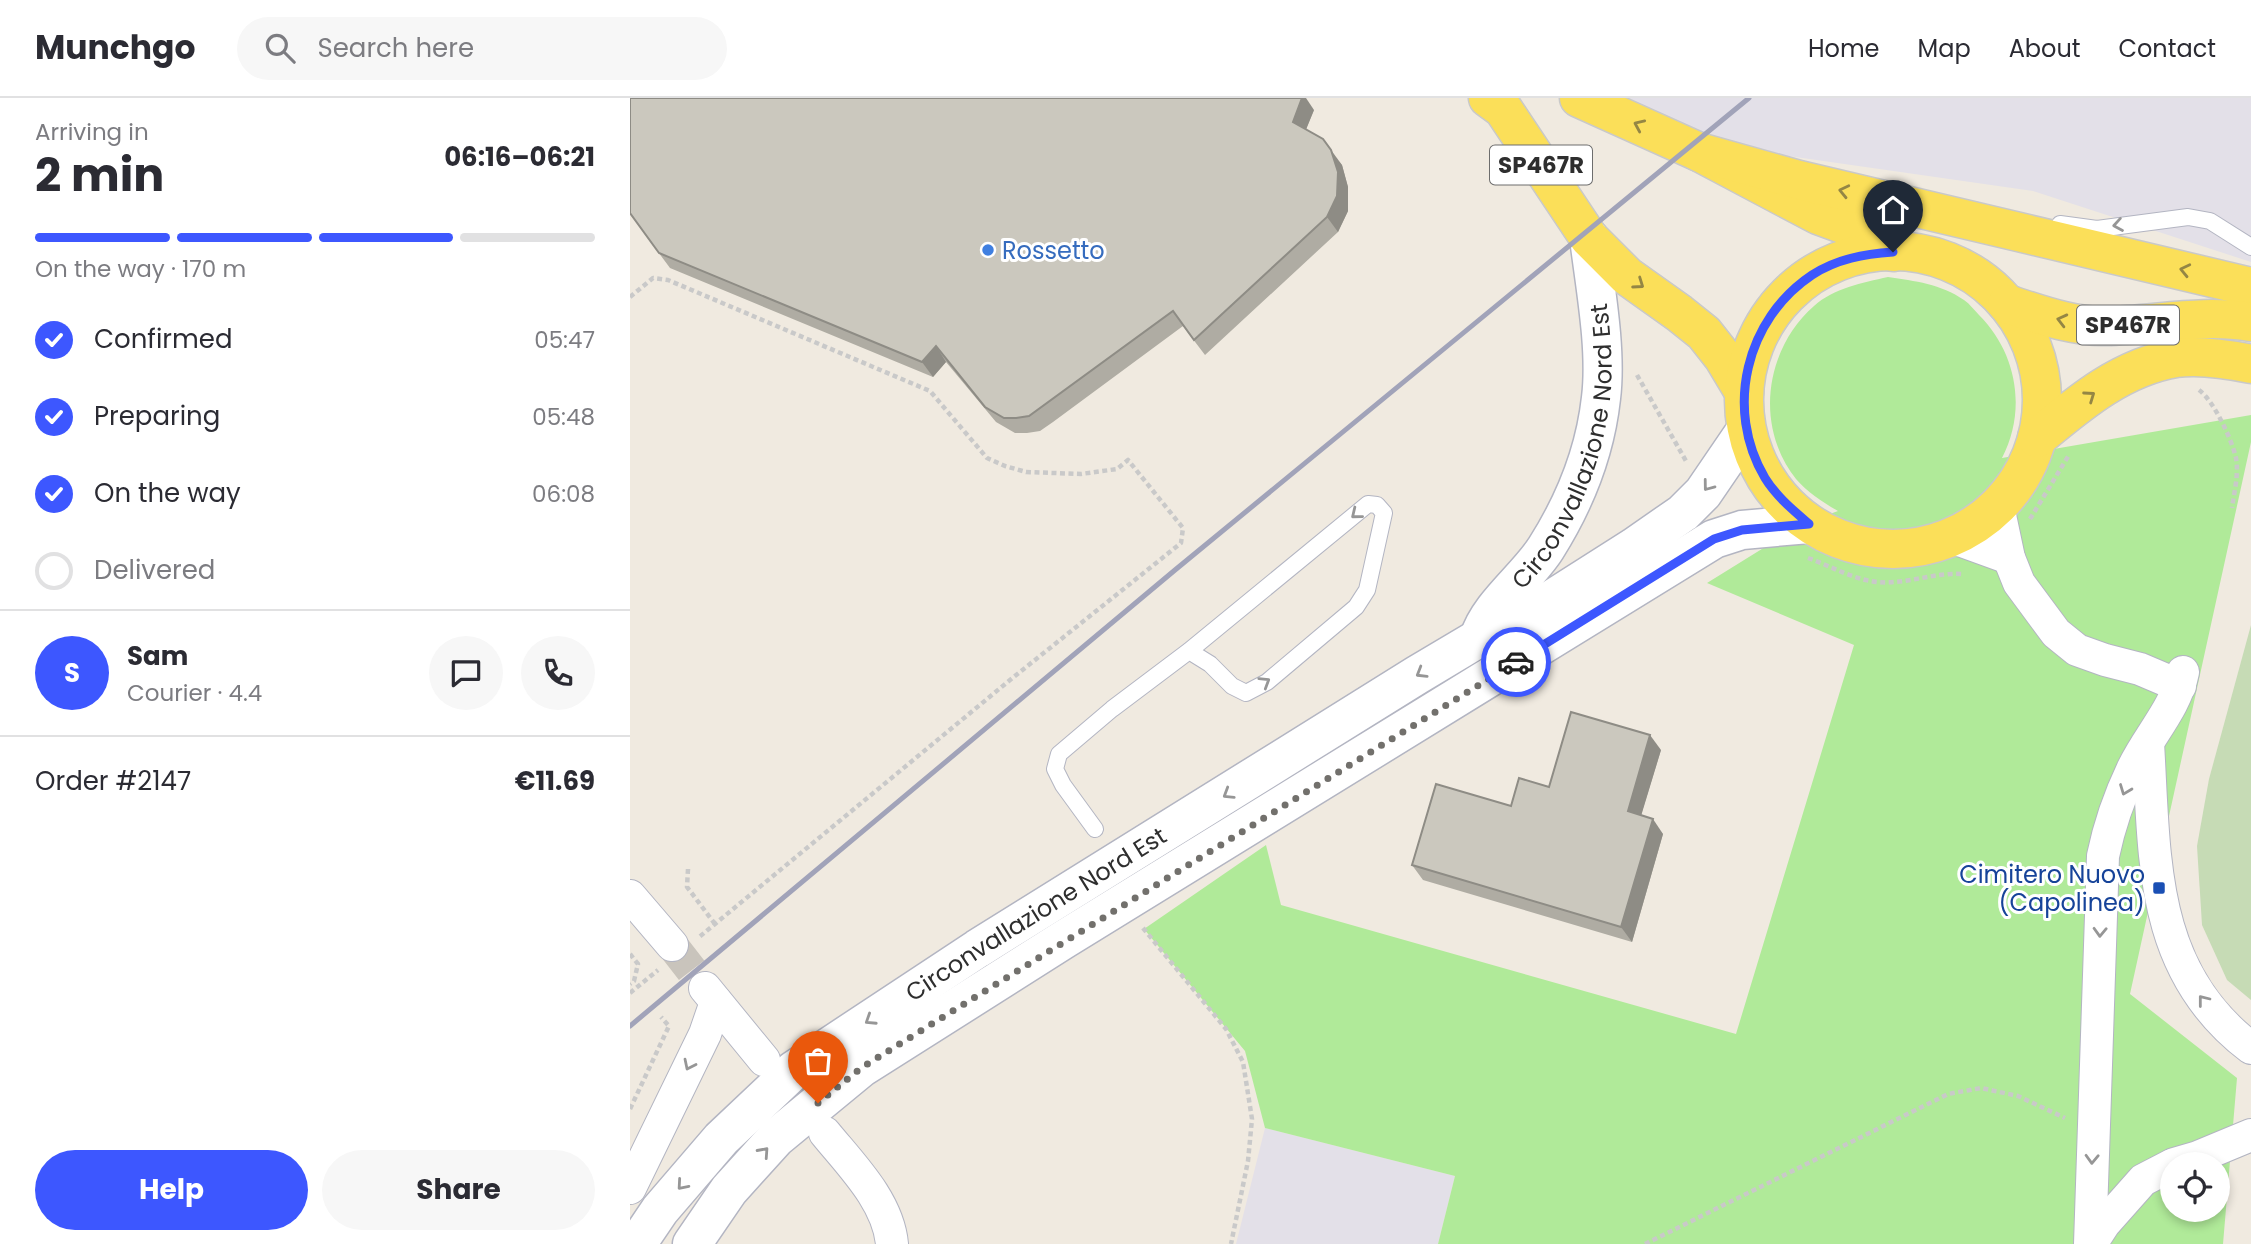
<!DOCTYPE html>
<meta charset="utf-8">
<style>
:root{--surface:#fff;--page:#f7f7f7;--text:#2b2b33;--muted:#7c7c81;--line:#e1e1e2;--accent:#3d57ff}
body{margin:0;font-family:Poppins,sans-serif;background:var(--page);color:var(--text);height:100vh;display:flex;flex-direction:column;font-size:26px;white-space:nowrap}
*{box-sizing:border-box;margin:0}
p{font-size:23px;color:var(--muted)}
.icon{flex:none;width:38px;height:38px;fill:none;stroke:currentColor;stroke-width:2;stroke-linecap:round;stroke-linejoin:round}
.map{position:relative;flex:1;overflow:hidden}
.sheet{display:flex;flex-direction:column;background:var(--surface);width:630px}
.sheet>*{flex:none}
.fabs{position:absolute;left:1530px;top:1054px;display:grid;gap:14px}
.fabs a{display:grid;place-items:center;width:70px;height:70px;border-radius:50%;background:var(--surface);box-shadow:0 4px 10px #0003;font-size:35px}
.pin{position:absolute;display:grid;place-items:center;width:60px;height:60px;color:#fff;margin:-72px -30px;border-radius:50% 50% 50% 0;rotate:-45deg;box-shadow:0 0 7px #0007}
.pin .icon{rotate:45deg}
.courier{position:absolute;display:grid;place-items:center;width:70px;height:70px;margin:-35px;border:5px solid #3d57ff;border-radius:50%;background:#fff;color:#222;box-shadow:0 2px 9px #0007}
.overview em{font-style:normal;font-weight:700}
.overview div{display:flex;flex-direction:column-reverse}
.overview{display:flex;align-items:center;justify-content:space-between;height:119px;padding:0 35px}
h1{font-size:46px;font-weight:700;line-height:52px}
.bar{display:grid;grid-template-columns:repeat(4,1fr);gap:10px 7px;align-content:center;height:84px;padding:0 35px}
.bar i{height:9px;border-radius:5px;background:var(--line)}
.bar .current{background:var(--accent)}
.bar p{grid-column:span 4}
.line{display:flex;align-items:center;gap:18px;padding:0 35px;border-top:2px solid var(--line)}
.line div{flex:1}
.round{display:grid;place-items:center;flex:none;width:74px;height:74px;border-radius:37px;background:var(--page)}
ol{padding:0 35px;list-style:none}
li{display:flex;align-items:center;gap:21px;height:77px}
li p{margin-inline-start:auto}
li .icon{padding:7px;border-radius:50%;background:var(--accent);color:#fff;stroke-width:4}
li:last-child{color:var(--muted)}
li i{width:38px;height:38px;border:4px solid var(--line);border-radius:50%}
.cta{display:flex;gap:14px;margin-top:auto;padding:14px 35px}
.cta a{flex:1;height:80px;border-radius:42px;background:var(--accent);color:#fff;font-size:28px;font-weight:700;line-height:80px;text-align:center}
.cta a+a{background:var(--page);color:var(--text)}
header{display:flex;align-items:center;gap:42px;box-sizing:border-box;height:98px;padding:0 35px;background:var(--surface);border-bottom:2px solid var(--line)}
header strong{font-size:33px}
nav{display:flex;gap:38px;margin-inline-start:auto;font-size:24px}
.search{width:490px;height:63px;background:var(--page);display:flex;align-items:center;gap:18px;box-sizing:border-box;padding:0 24px;border-radius:38px;color:var(--muted);font-size:26px}
main{display:flex;flex:1;min-height:0}
.map>svg:first-child{display:block}
.industrial{fill:#e3e0e8}
.green{fill:#b0ea99;fill-rule:evenodd}
.cemetery{fill:#c6dbb5}
.lines{fill:none;stroke-linecap:round;stroke-linejoin:round}
.minor-tunnel{stroke:#c9c4bc;stroke-width:32;stroke-dasharray:32 16;stroke-linecap:butt}
.service-casing{stroke:#b3b5c2;stroke-width:18}
.minor-casing{stroke:#b3b5c2;stroke-width:34}
.secondary-casing{stroke:#b3b5c2;stroke-width:41}
.primary-casing{stroke:#c9c9c9;stroke-width:41}
.path{stroke:#c9c9c9;stroke-width:4.5;stroke-dasharray:5 3.5;stroke-linecap:butt}
.service{stroke:#fff;stroke-width:16}
.minor{stroke:#fff;stroke-width:32}
.secondary{stroke:#fff;stroke-width:38}
.primary{stroke:#fbdf59;stroke-width:38}
.rail{stroke:#a1a3b9;stroke-width:5}
.wall{fill:#afaca3}
.shaded-wall{fill:#8e8c85}
.building{fill:#cbc8be;stroke:#8e8c85;stroke-width:2}
.oneway{stroke:#948644}
.oneway2{stroke:#969696}
.done{stroke:#72706c;stroke-width:7;stroke-dasharray:0 12.6}
.route{stroke:#3d57ff;stroke-width:9}
.shop-dot{fill:#3f7fe0;stroke:#fff;stroke-width:2.5}
.transit-dot{fill:#1a4fb4;stroke:#fff;stroke-width:2.5}
.labels{text-anchor:middle;dominant-baseline:central;stroke-width:6;stroke-linejoin:round;paint-order:stroke}
.shield{fill:#fff;stroke:#6d6d6d;stroke-width:2}
.shield-label{font-size:23px;font-weight:bold;fill:#2e2e2e}
.shop-label{font-size:24px;fill:#366cbe;stroke:#fff;text-anchor:start}
.street-label{font-size:24px;fill:#2e2e2e;stroke:#fff}
.transit-label{font-size:24px;fill:#164399;stroke:#fff;text-anchor:end}
</style>
<header>
<strong>Munchgo</strong>
<div class="search"><svg class="icon" aria-label="search" viewBox="0 0 24 24"><circle cx="10" cy="10" r="6"/><path d="M15 15l6 6"/></svg>Search here</div>
<nav><a>Home</a><a>Map</a><a>About</a><a>Contact</a></nav>
</header>
<main>
<section class="sheet">
<div class="overview"><div><h1>2 min</h1><p>Arriving in</p></div><em>06:16–06:21</em></div>
<div class="bar"><i class="current"></i><i class="current"></i><i class="current"></i><i></i><p>On the way · 170 m</p></div>
<ol>
<li><svg class="icon" aria-label="check" viewBox="0 0 24 24"><path d="M5 12l5 5 9-10"/></svg>Confirmed<p>05:47</p></li>
<li><svg class="icon" aria-label="check" viewBox="0 0 24 24"><path d="M5 12l5 5 9-10"/></svg>Preparing<p>05:48</p></li>
<li><svg class="icon" aria-label="check" viewBox="0 0 24 24"><path d="M5 12l5 5 9-10"/></svg>On the way<p>06:08</p></li>
<li><i></i>Delivered</li>
</ol>
<div class="line" style="height:126px"><b class="round" style="background:var(--accent);color:#fff">S</b><div><b>Sam</b><p>Courier · 4.4</p></div><a class="round"><svg class="icon" aria-label="chat" viewBox="0 0 24 24"><path d="M4 5h16v11H9l-5 4z"/></svg></a><a class="round"><svg class="icon" aria-label="phone" viewBox="0 0 24 24"><path d="M5 4h4l2 5-3 2q2 4 5 5l2-3 5 2v4C11 20 4 13 5 4z"/></svg></a></div>
<div class="line" style="height:91px"><div>Order #2147</div><b>€11.69</b></div>
<div class="cta"><a>Help</a><a>Share</a></div>
</section>
<div class="map">
<svg width="1621" height="1146" viewBox="0 0 1621 1146">
<rect width="100%" height="100%" fill="#f0eae0"/>
<g class="industrial">
<polygon points="971,0 1621,0 1621,164 1403,93 1088,48"/>
<polygon points="635,1030 825,1078 808,1146 606,1146"/>
</g>
<path class="green" d="M1258 179C1285 183 1311 186 1334 202 1340 206 1344 212 1349 217 1387 255 1397 312 1372 360L1621 317V344L1500 896 1607 980 1593 1146H808L825 1078 635 1030 615 953 514 831 636 747 651 807 1106 936 1224 547 1077 485 1172 426 1208 413C1194 405 1177 394 1166 381 1124 328 1135 251 1184 208 1204 190 1232 185 1258 179ZM1542 1066H1587V1111H1542Z"/>
<polygon class="cemetery" points="1621,527 1621,902 1597,882 1572,827 1567,748 1579,681"/>
<g class="lines">
<polyline class="minor-tunnel" points="42,847 73,887"/>
<g class="service-casing">
<g id="service">
<polyline points="1430,126 1467,131 1558,119 1580,123 1621,149"/>
<polyline points="465,731 433,687 425,671 429,656 482,611 559,553 738,406 747,407 754,415 737,492 726,509 637,584 616,595 602,588 580,566 559,553"/>
</g>
</g>
<g class="minor-casing">
<g id="minor">
<polyline points="1368,408 1379,460 1389,485 1426,535 1447,552 1475,562 1510,571 1550,588"/>
<polyline points="1321,439 1379,460"/>
<path d="M1518 645C1525 761 1519 873 1621 950"/>
<polyline points="0,798 42,847"/>
<polyline points="75,890 134,962"/>
<path d="M195 1035C221 1067 258 1103 262 1146"/>
<polyline points="1544,1066 1568,1059 1621,1037"/>
<polyline points="0,1090 75,936 86,904"/>
<path d="M1460 1146 1473 758C1479 729 1490 697 1503 670 1519 637 1546 610 1553 574"/>
<polyline points="1461,1146 1474,1126 1513,1082 1542,1067"/>
</g>
</g>
<g class="secondary-casing">
<g id="secondary">
<path id="s1" d="M849 540C859 507 897 480 916 450 945 404 965 355 971 300 977 252 965 188 959 140"/>
<path id="s2" d="M7 1146 30 1112 91 1041 164 972 347 851 787 577 849 540 864 538 1004 449 1053 415 1073 395 1116 332"/>
<polyline points="62,1146 99,1092 146,1040 231,970 433,842 1084,441 1112,432 1179,426"/>
</g>
</g>
<g class="primary-casing">
<g id="primary">
<polyline points="858,0 873,11 959,140 997,178 1049,215 1074,235 1093,259 1114,294"/>
<polyline points="949,0 1069,54 1188,117 1234,134 1263,154"/>
<polyline points="1069,54 1169,82 1621,189"/>
<circle cx="1263" cy="302" r="149"/>
<path d="M1377 206C1409 216 1442 229 1476 228 1525 227 1572 216 1621 224"/>
<path d="M1407 340C1448 306 1491 269 1546 260 1570 257 1597 261 1621 266"/>
</g>
</g>
<g class="path">
<polyline points="0,199 23,180 38,182 300,293 357,360 375,368 396,374 451,376 487,371 498,362 553,430 551,445 380,582 68,840"/>
<polyline points="1007,277 1056,363"/>
<path d="M1569 292C1584 303 1602 342 1606 360 1609 377 1604 394 1602 410"/>
<polyline points="1400,421 1439,357"/>
<path d="M1178 460C1198 467 1219 479 1240 483 1270 489 1302 474 1332 476"/>
<polyline points="58,771 57,789 85,826"/>
<polyline points="513,830 596,931 613,964 622,1021 618,1063 601,1146"/>
<polyline points="0,856 8,866 4,883 0,886"/>
<polyline points="0,895 28,872"/>
<polyline points="0,1011 39,928 31,919"/>
<polyline points="1015,1146 1318,996 1351,990 1388,998 1435,1020"/>
</g>
<use href="#service" class="service"/>
<use href="#minor" class="minor"/>
<use href="#secondary" class="secondary"/>
<use href="#primary" class="primary"/>
<polyline class="rail" points="0,928 545,472 1119,0"/>
</g>
<g class="wall">
<polygon points="684,12 676,31 712,67 718,89 718,113 708,134 575,257 553,228 423,324 410,333 397,335 385,335 366,324 316,264 303,279 40,170 0,116"/>
<polygon points="1031,652 1011,717 1033,736 1002,844 793,782 782,767 881,708 919,689"/>
</g>
<g class="shaded-wall">
<polygon points="672,0 676,0 684,12 673,39 663,24"/>
<polygon points="701,52 712,67 718,89 718,113 708,134 697,119"/>
<polygon points="306,248 316,264 303,279 292,264"/>
<polygon points="1020,637 1031,652 1008,728 998,713"/>
<polygon points="1023,721 1033,736 1002,844 991,829"/>
</g>
<g class="building">
<polygon points="0,0 672,0 663,24 693,41 701,52 708,74 707,98 697,119 564,242 543,213 399,318 386,320 374,320 355,309 306,248 292,264 29,155 0,115"/>
<polygon points="941,614 1020,637 998,713 1023,721 991,829 782,767 806,686 881,708 889,680 919,689"/>
</g>
<defs><path id="oneway-chevron" d="M-2-3.5L2.5 0L-2 3.5" fill="none" stroke-width="1.6" stroke-linecap="round" stroke-linejoin="round" transform="scale(1.75)"/></defs>
<g class="oneway">
<use href="#oneway-chevron" transform="translate(1009 27) rotate(-156)"/>
<use href="#oneway-chevron" transform="translate(1214 93) rotate(-167)"/>
<use href="#oneway-chevron" transform="translate(1555 172) rotate(-167)"/>
<use href="#oneway-chevron" transform="translate(1009 186) rotate(35)"/>
<use href="#oneway-chevron" transform="translate(1432 222) rotate(-166)"/>
<use href="#oneway-chevron" transform="translate(1460 298) rotate(-35)"/>
</g>
<g class="oneway2">
<use href="#oneway-chevron" transform="translate(1488 127) rotate(170)"/>
<use href="#oneway-chevron" transform="translate(1078 388) rotate(127)"/>
<use href="#oneway-chevron" transform="translate(726 416) rotate(141)"/>
<use href="#oneway-chevron" transform="translate(791 575) rotate(149)"/>
<use href="#oneway-chevron" transform="translate(635 584) rotate(-32)"/>
<use href="#oneway-chevron" transform="translate(1495 692) rotate(111)"/>
<use href="#oneway-chevron" transform="translate(598 696) rotate(148)"/>
<use href="#oneway-chevron" transform="translate(1470 834) rotate(92)"/>
<use href="#oneway-chevron" transform="translate(1573 902) rotate(-128)"/>
<use href="#oneway-chevron" transform="translate(240 922) rotate(147)"/>
<use href="#oneway-chevron" transform="translate(59 967) rotate(116)"/>
<use href="#oneway-chevron" transform="translate(134 1054) rotate(-48)"/>
<use href="#oneway-chevron" transform="translate(1462 1061) rotate(92)"/>
<use href="#oneway-chevron" transform="translate(52 1087) rotate(131)"/>
</g>
<g class="lines">
<polyline class="done" points="188,1005 231,970 276,942 886,564"/>
<path class="route" d="M886 564 1084 441 1112 432 1179 426C1163 412 1146 398 1135 380 1094 311 1116 221 1182 177 1207 161 1234 156 1263 154"/>
</g>
<circle class="shop-dot" cx="358" cy="152" r="7"/>
<rect class="transit-dot" x="1522" y="783" width="14" height="14" rx="3.5"/>
<g class="labels">
<g class="shield">
<rect x="860" y="47.5" width="102" height="39" rx="5"/>
<rect x="1447" y="207.5" width="102" height="39" rx="5"/>
</g>
<g class="shield-label">
<text x="911" y="67">SP467R</text>
<text x="1498" y="227">SP467R</text>
</g>
<g class="shop-label">
<text x="372" y="152">Rossetto</text>
</g>
<g class="street-label">
<text stroke="none"><textPath href="#s1" startOffset="217">Circonvallazione Nord Est</textPath></text>
<text stroke="none"><textPath href="#s2" startOffset="523">Circonvallazione Nord Est</textPath></text>
</g>
<g class="transit-label">
<text x="1515" y="776">Cimitero Nuovo<tspan x="1515" dy="28">(Capolinea)</tspan></text>
</g>
</g>
</svg>
<div class="fabs">
<a><svg class="icon" aria-label="locate" viewBox="0 0 24 24"><circle cx="12" cy="12" r="6"/><path d="M12 2v4M12 18v4M2 12h4M18 12h4"/></svg></a>
</div>
<div class="pin" style="left:188px;top:1005px;background:#ea580c"><svg class="icon" aria-label="bag" viewBox="0 0 24 24"><path d="M5 8h14l-1 12H6zM9 8a3 3 0 0 1 6 0"/></svg></div>
<div class="pin" style="left:1263px;top:154px;background:#1f2937"><svg class="icon" aria-label="home" viewBox="0 0 24 24"><path d="M3 11l9-7 9 7M6 9v11h12V9"/></svg></div>
<div class="courier" style="left:886px;top:564px"><svg class="icon" aria-label="car" viewBox="0 0 24 24"><path d="M5 17H2v-5l4-1 3-4h7l3 4 3 1v5h-3M9 17h6M6 11h13"/><circle cx="7" cy="17" r="2"/><circle cx="17" cy="17" r="2"/></svg></div>
</div>
</main>
